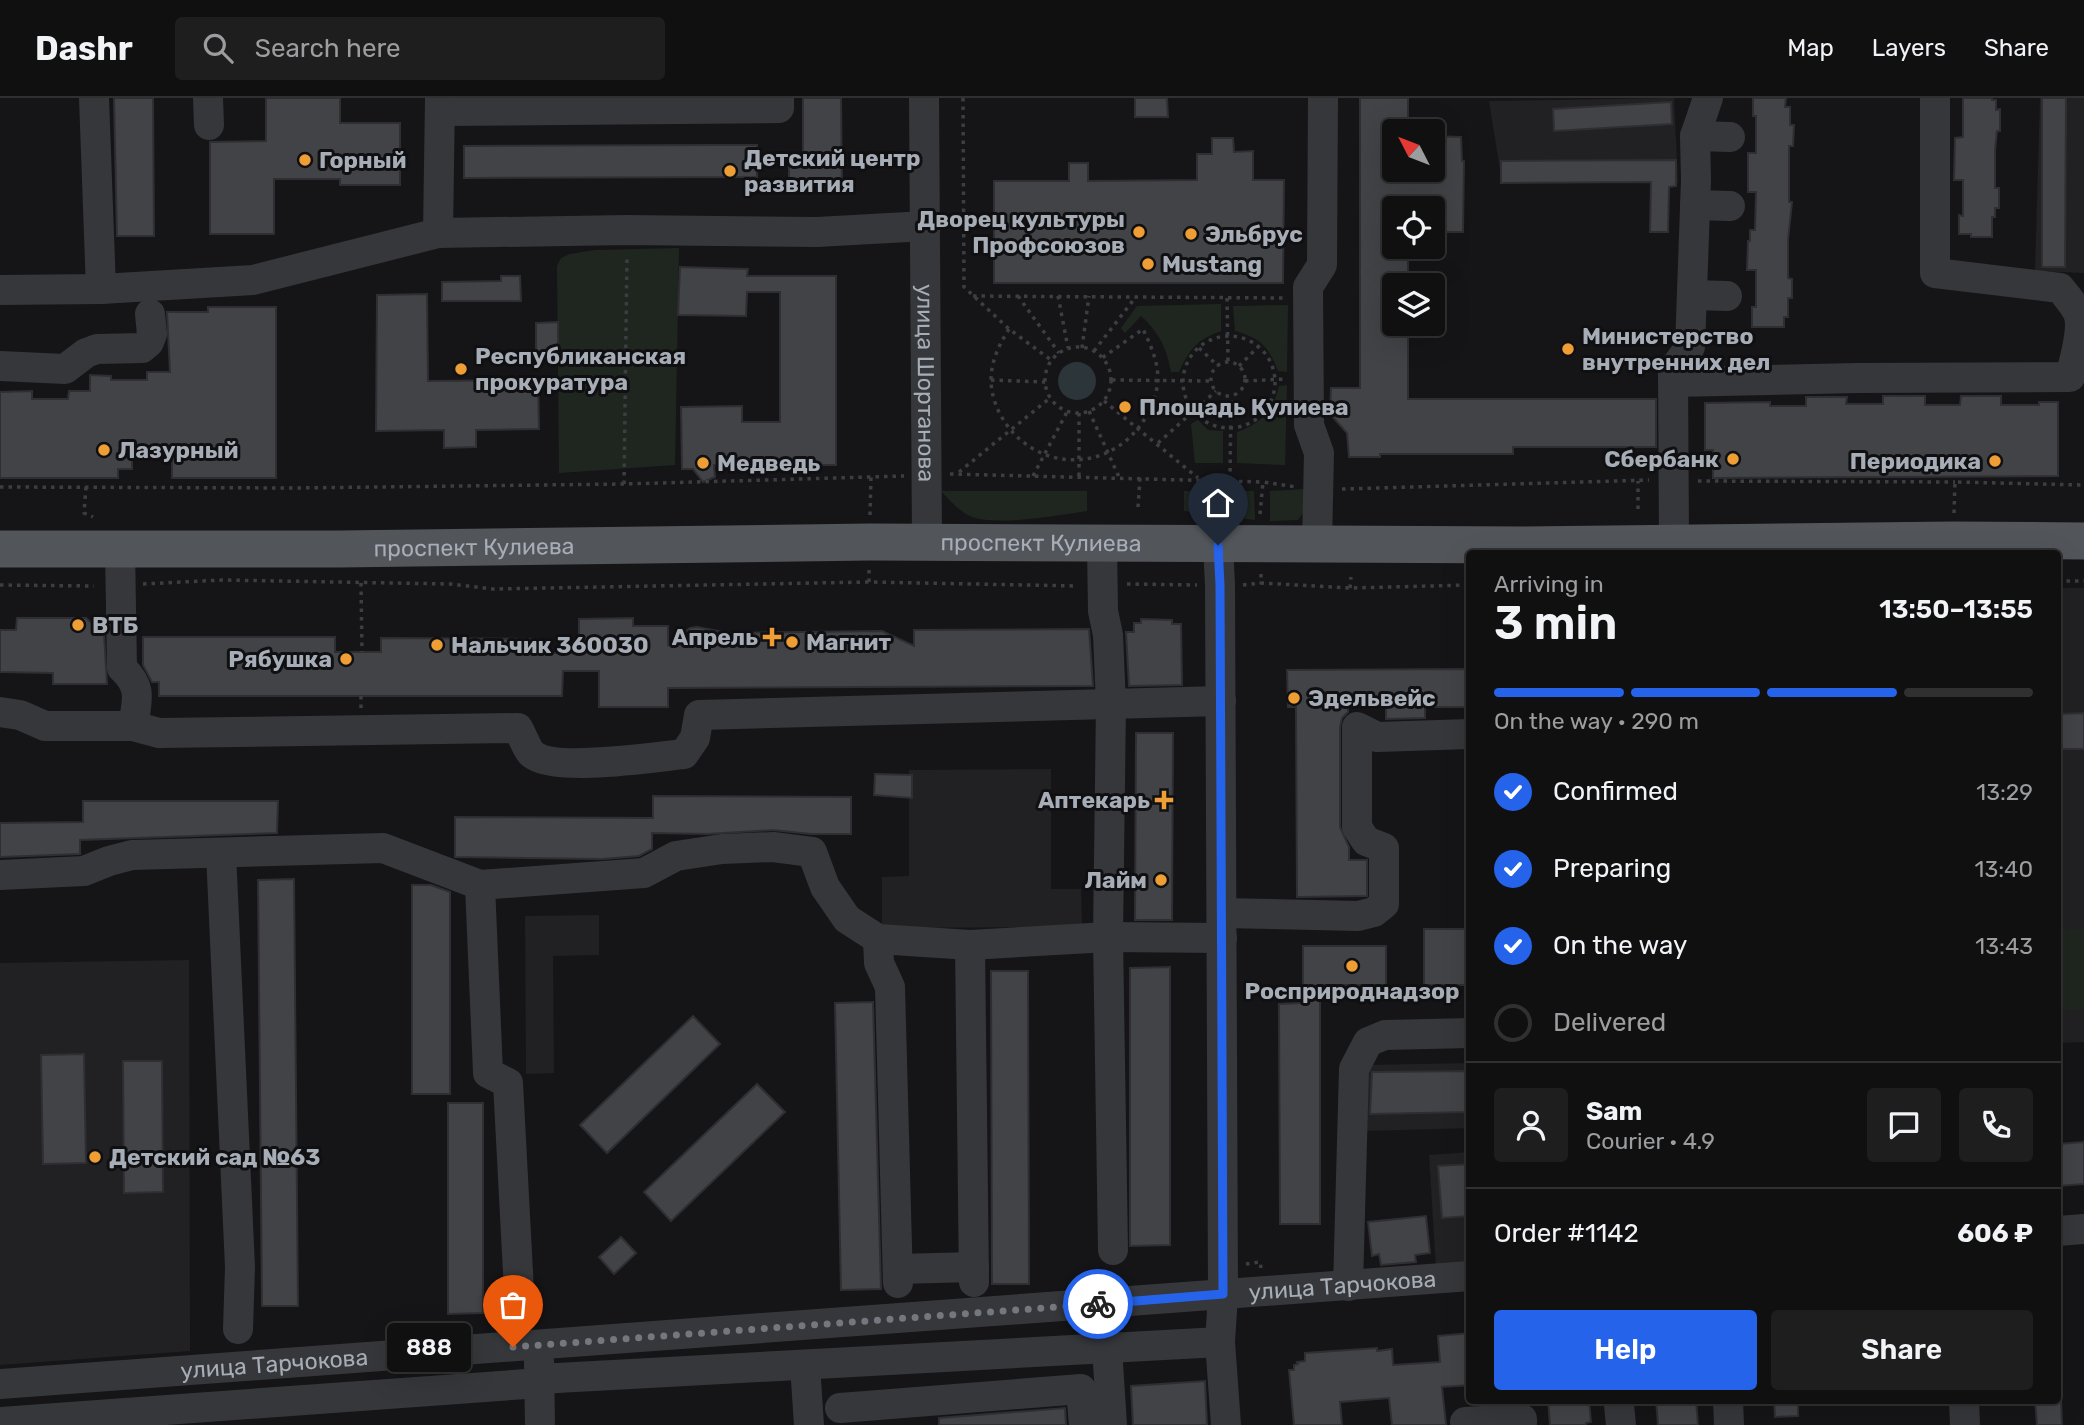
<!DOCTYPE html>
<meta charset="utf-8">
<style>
:root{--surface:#101011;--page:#1e1e1f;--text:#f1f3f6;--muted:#9c9d9f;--line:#303031;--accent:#2563eb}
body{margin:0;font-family:Rubik,sans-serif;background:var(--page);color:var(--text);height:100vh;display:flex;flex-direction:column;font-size:26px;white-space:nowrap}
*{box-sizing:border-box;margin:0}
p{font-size:23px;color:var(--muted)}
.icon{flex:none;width:38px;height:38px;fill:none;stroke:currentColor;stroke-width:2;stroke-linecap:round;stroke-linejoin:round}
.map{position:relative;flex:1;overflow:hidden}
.panel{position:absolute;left:1466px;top:452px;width:595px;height:854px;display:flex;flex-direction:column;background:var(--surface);border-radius:7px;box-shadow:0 7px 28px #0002,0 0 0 2px var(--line)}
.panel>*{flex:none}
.needle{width:46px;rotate:312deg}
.buttons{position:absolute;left:1382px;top:21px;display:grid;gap:14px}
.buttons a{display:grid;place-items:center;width:63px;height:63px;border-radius:7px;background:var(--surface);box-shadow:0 7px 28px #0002,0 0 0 2px var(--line);font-size:35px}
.pin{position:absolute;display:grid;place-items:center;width:60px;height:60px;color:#fff;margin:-72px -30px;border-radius:50% 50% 50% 0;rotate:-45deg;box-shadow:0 0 7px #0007}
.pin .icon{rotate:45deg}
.courier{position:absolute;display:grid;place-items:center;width:70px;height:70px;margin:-35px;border:5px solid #2563eb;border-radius:50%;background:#fff;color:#222;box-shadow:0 2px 9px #0007}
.bubble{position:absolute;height:49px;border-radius:7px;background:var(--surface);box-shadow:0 7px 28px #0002,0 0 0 2px var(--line);font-size:23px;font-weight:600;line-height:49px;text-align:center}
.head em{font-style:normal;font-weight:600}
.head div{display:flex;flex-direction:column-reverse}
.head{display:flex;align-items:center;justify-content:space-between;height:119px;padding:0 28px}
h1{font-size:46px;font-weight:600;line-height:52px}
.bar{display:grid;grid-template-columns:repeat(4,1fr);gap:10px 7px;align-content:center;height:84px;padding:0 28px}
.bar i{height:9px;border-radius:5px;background:var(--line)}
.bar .current{background:var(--accent)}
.bar p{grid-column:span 4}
.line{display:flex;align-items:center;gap:18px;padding:0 28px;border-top:2px solid var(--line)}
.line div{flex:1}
.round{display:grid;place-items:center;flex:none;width:74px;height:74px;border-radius:7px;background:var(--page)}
ol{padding:0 28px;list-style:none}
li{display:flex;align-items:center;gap:21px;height:77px}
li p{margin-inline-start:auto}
li .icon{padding:7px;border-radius:50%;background:var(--accent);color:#fff;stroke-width:4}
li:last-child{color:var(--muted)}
li i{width:38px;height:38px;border:4px solid var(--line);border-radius:50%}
.button{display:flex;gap:14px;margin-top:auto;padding:14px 28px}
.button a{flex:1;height:80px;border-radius:7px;background:var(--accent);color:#fff;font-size:28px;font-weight:600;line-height:80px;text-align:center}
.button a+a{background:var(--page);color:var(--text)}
header{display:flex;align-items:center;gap:42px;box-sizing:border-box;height:98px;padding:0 35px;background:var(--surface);border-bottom:2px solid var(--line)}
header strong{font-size:33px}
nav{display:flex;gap:38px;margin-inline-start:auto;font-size:24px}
.search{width:490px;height:63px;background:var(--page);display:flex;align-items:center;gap:18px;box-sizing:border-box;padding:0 24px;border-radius:7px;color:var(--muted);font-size:26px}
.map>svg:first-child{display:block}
.built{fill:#212124}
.green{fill:#1f261f}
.water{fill:#2b353a}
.building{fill:#414347;stroke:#2f2f33;stroke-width:2}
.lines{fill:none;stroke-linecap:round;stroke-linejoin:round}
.path{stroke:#3c3e42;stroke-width:3.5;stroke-dasharray:3.5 5;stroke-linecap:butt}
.minor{stroke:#36373b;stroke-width:30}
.major{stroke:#52555a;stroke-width:37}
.done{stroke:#74787e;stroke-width:7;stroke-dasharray:0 12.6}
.route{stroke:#2563eb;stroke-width:9}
.poi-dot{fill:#ee9e35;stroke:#101012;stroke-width:2.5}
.labels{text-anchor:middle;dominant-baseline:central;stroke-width:6;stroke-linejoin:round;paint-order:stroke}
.poi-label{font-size:23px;font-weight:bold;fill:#a7adb6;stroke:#101012;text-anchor:start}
.street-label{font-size:23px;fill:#a7adb6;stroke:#101012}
</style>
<header>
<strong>Dashr</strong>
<div class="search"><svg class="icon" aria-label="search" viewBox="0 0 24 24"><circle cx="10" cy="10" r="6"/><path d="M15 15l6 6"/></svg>Search here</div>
<nav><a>Map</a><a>Layers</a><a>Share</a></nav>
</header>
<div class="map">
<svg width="2084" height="1327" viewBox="0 0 2084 1327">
<rect width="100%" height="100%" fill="#151517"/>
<g class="built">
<polygon points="1674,0 1678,85 1502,84 1489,3"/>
<polygon points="2040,0 2084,0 2084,175 2035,173"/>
<polygon points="2058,490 2084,490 2084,944 2058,945"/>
<polygon points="1051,671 1051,791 1081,791 1082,829 882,830 882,779 909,778 909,672"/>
<polygon points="599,817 599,857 553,858 554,975 526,976 525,818"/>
<polygon points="189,862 190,1253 0,1267 0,865"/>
<polygon points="1470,965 1470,1030 1367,1033 1366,967"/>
<polygon points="1470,1054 1470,1168 1436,1170 1429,1057"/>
</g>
<g class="green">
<polygon points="679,150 675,367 559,375 557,168 561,160 570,156 595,152"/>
<path d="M1221 206V233C1197 242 1190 250 1179 274H1171C1167 251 1159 234 1141 218L1125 235 1121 230 1137 208Z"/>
<path d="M1288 207 1287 274 1278 273C1269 249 1261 240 1235 233L1233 208Z"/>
<path d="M1287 287 1285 367 1237 365V334C1260 326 1274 312 1279 288Z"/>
<polygon points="1198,322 1208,332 1223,333 1223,365 1195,365 1191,326"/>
<polygon points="1305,391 1306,411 1298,422 1270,423 1270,393"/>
<path d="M941 393H1087V413C1060 417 994 429 970 418 959 413 949 402 941 393Z"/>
<polygon points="1184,393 1254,393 1255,422 1184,413"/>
<polygon points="2084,831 2084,911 2058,912 2058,832"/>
</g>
<circle class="water" cx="1077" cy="283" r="19"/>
<g class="building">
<polygon points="114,0 153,0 154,138 117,138"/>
<polygon points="266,0 340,0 340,25 400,25 400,87 340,87 340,81 274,81 274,136 210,136 210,44 266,43"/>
<polygon points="803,0 841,0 842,92 789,93 789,65 803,65"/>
<polygon points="1135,0 1167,0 1168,19 1135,19"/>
<polygon points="1360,0 1408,0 1408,33 1395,33 1395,72 1433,72 1433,38 1461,39 1462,63 1464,63 1463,134 1433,134 1433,110 1395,110 1395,149 1408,149 1408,187 1395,187 1395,226 1408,226 1408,301 1656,301 1656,349 1513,349 1513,356 1380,356 1380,359 1349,359 1347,335 1330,316 1331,290 1360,290"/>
<polygon points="1753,0 1786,0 1785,9 1790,9 1790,27 1794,27 1793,48 1789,48 1789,104 1792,104 1788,142 1788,180 1792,181 1792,200 1788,200 1788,219 1784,219 1784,229 1752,229 1752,209 1756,209 1756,172 1747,172 1748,143 1750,143 1750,132 1755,132 1756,94 1748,94 1748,55 1756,55 1756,18 1753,18"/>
<polygon points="1963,0 1992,0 1992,2 1996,2 1996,12 2000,11 2000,33 1997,33 1995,52 1995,90 1999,90 1999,110 1995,110 1995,119 1992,119 1992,139 1971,139 1971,136 1959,136 1959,117 1963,118 1963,82 1954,82 1955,40 1963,39"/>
<polygon points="2042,0 2066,0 2065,169 2042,169"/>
<polygon points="1671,4 1672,26 1554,33 1553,11"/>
<polygon points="1212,40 1233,40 1234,54 1253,53 1253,82 1284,82 1283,185 994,185 994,83 1069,83 1069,65 1088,65 1088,83 1197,82 1197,56 1212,56"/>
<polygon points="715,47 757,47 757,79 464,80 464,48"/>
<polygon points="1676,62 1676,88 1669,89 1668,134 1650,134 1651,84 1501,85 1501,63"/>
<polygon points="680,169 748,171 747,178 836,178 836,367 714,367 715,379 703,384 693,371 682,371 681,309 742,308 742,324 780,324 780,194 747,194 746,218 678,217"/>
<polygon points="501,178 520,178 521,203 442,203 442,184 501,183"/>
<polygon points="427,196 428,283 538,282 539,331 476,332 476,349 444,350 444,332 376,333 377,197"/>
<polygon points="208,209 276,209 276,380 172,380 172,352 132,351 132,371 118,371 118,380 0,380 0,294 32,293 32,301 68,301 69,293 90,293 90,277 111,278 111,282 147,282 147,274 170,274 167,214 208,214"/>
<polygon points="558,224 558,262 536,262 536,225"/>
<polygon points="1883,298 1925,298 1925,307 1960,307 1961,298 2001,298 2001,307 2039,307 2039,304 2058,304 2058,378 1713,380 1713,352 1705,352 1705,305 1770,304 1770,308 1806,308 1806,299 1847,299 1846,306 1883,306"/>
<polygon points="17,520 86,520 104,536 107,586 53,586 53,575 0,574 0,532 16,532"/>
<polygon points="633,520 633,528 668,528 668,547 690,530 697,529 729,535 882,533 914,548 914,532 1089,531 1093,588 668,590 668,609 599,609 599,573 563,573 562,598 159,598 159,584 152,584 143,567 143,539 335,539 335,554 381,554 381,540 538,541 537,555 579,555 579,521"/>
<polygon points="1141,521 1172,522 1172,526 1181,526 1182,587 1129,588 1126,534 1134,534 1134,525 1141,525"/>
<polygon points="1470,571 1470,609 1425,609 1425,620 1386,621 1386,608 1348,609 1348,614 1342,620 1340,629 1340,729 1349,749 1349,762 1367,762 1367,798 1297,799 1296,609 1288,609 1287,572"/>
<polygon points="2084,615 2084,651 2058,651 2058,616"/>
<polygon points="1136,635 1173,635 1172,822 1135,822"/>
<polygon points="875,676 912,677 912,700 874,697"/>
<polygon points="653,698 851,699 851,736 811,736 773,732 707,736 652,735 652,751 639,758 602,761 455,759 455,719 653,720"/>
<polygon points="83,703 278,703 277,735 80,742 80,756 0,759 0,725 83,724"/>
<polygon points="294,781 298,1208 262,1208 258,782"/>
<polygon points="412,787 431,787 450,794 450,996 412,996"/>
<rect x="1424" y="831" width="46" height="56"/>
<polygon points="1303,848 1386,848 1386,887 1320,887 1320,1126 1280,1126 1279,906 1303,905"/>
<polygon points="1170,869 1170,1147 1130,1148 1130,870"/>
<polygon points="991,873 1028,873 1029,1186 992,1186"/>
<polygon points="873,904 881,1191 841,1192 835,905"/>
<polygon points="693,918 720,946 607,1055 580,1027"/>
<polygon points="84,956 86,1065 43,1066 41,957"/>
<polygon points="123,963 162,963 163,1094 124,1095"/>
<polygon points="1470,973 1470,1014 1370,1016 1372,974"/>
<polygon points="757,986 785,1014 671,1123 644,1094"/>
<polygon points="448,1005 483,1005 483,1215 448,1216"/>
<polygon points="2084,1044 2084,1086 2058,1088 2058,1046"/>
<polygon points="1470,1066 1470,1118 1442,1120 1438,1068"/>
<polygon points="1426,1118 1430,1155 1415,1157 1416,1164 1381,1167 1379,1156 1372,1158 1368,1124"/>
<polygon points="621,1139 636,1155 614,1176 599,1159"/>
<polygon points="1470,1235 1470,1287 1442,1289 1446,1327 1392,1327 1389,1300 1340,1304 1342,1327 1294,1327 1289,1272 1294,1272 1294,1267 1298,1266 1297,1264 1305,1263 1305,1255 1377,1250 1377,1253 1392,1251 1393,1267 1440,1264 1438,1238"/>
<polygon points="1205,1283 1207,1327 1133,1327 1131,1288"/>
<polygon points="1548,1302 1589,1302 1591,1324 1586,1325 1586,1327 1550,1327"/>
<polygon points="1656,1302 1696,1302 1698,1327 1658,1327"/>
<polygon points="1774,1302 1798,1303 1798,1318 1775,1319"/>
<polygon points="2035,1302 2061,1302 2062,1327 2037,1327"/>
<polygon points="1065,1310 1066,1327 939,1327 939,1320"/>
</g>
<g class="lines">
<g class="path">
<polyline points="963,0 964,189 1009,231 1051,262"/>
<polyline points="973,198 1283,200"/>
<polyline points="1018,198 1059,255"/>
<polyline points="1058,198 1068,250"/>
<polyline points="1227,200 1228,264"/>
<path d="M1009 231C991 259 984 285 1000 316 1031 374 1108 378 1144 322 1151 311 1157 296 1158 282 1158 263 1151 248 1143 231L1102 260"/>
<circle cx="1229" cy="284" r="46"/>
<circle cx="1078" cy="282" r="33"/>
<polyline points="1082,250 1089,198"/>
<polyline points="1199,250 1218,268"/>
<polyline points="1094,253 1135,200"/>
<circle cx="1228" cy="281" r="17"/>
<polyline points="1239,268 1258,249"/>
<polyline points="991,282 1045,284"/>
<polyline points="1112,282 1211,283"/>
<polyline points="1245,283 1285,281"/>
<polyline points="1104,303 1198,380"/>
<polyline points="1089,313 1119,379"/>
<polyline points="1079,315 1079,379"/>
<polyline points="1158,345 1216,293"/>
<polyline points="959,374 1050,300"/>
<polyline points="950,376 1263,384"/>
<polyline points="1033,378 1067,314"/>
<polyline points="1230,382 1231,298"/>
<polyline points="1698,383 1955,384"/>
<polyline points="624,386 627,157"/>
<polyline points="0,389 295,390 624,386 871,379"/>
<polyline points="86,389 84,415 93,419"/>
<polyline points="1342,391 1649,382"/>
<polyline points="1138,409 1140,380"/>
<polyline points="1638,411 1638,383"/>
<polyline points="1954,415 1955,384 2084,387"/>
<polyline points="1260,416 1263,384 1296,389"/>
<polyline points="870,417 871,379 904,378"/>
<polyline points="869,472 869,484 1077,488"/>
<polyline points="1261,476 1261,485 1350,490 1470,487"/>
<polyline points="2058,483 2084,483"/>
<polyline points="361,485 362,554"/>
<polyline points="143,486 222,482 450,486 493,491 869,484"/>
<polyline points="1127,486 1197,487"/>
<polyline points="0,487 94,488"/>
<polyline points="1243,487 1261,485"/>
<polyline points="1350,490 1351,479"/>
<polyline points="361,598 361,610"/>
<polyline points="1246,1166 1260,1164 1261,1170"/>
</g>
<g class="minor">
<polyline points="94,0 101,191"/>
<polyline points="208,0 209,27"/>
<path id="s1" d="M924 0 927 444"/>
<polyline points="441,13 779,10 779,0"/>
<polyline points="1695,38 1730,39"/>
<polyline points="1695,107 1730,108"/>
<polyline points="438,135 440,0"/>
<polyline points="0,192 101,191 253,182 438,135 627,132 817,134 926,128"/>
<polyline points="1692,197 1727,198"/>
<polyline points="0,268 65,271 86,255 97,251 142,250 149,244 152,236 150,216"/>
<path d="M1673 284 1858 280 2070 279C2074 263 2083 234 2079 218 2076 208 2067 199 2060 190L1935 175V0"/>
<polyline points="1674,444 1673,272 1690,249 1696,82 1695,38 1708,0"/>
<polyline points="1102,446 1103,513 1108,537 1111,606 1108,839 1113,1152"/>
<polyline points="1317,446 1319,355 1309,327 1308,189 1322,167 1323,0"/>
<polyline points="1218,447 1220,487 1223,1197 1220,1244 1226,1327"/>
<path d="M0 614 20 617 45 628H133C137 602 143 590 122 570L120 450"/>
<path d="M133 628 159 635 518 630C522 637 526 649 531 655 551 675 655 659 684 656L695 640 699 617 1221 603"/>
<polyline points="221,755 240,1169 238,1231"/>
<polyline points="0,777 84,773 109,763 132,757 383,750 480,787"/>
<polyline points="1222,815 1358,818 1374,814 1384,806 1384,750 1366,743 1357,729 1357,629 1377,639 1470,636"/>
<polyline points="878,841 879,865 890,889 898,1185"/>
<polyline points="970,847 974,1184"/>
<polyline points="2058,1133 2084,1131"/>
<polyline points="898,1171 974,1169"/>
<polyline points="1348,1188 1354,971 1368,944 1385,937 1470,935"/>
<polyline points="520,1212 508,985 488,975 480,787 644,775 676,758 722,751 773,749 812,754 825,789 847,821 878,841 970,847 1108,839 1222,840"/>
<polyline points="1107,1250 1112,1327"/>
<polyline points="539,1264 540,1327"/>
<polyline points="805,1267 809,1327"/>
<polyline points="539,1281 1220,1244"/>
<path id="s2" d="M0 1286 1470 1178"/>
<polyline points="1728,1302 1729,1327"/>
<polyline points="1964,1302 1965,1327"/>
<polyline points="1619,1307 1621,1327"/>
<polyline points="840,1310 1081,1291 1084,1327"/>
<polyline points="0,1324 540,1285"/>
<polyline points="1465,1324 1522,1321 1522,1327"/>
</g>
<path class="major" id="s3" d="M0 451H340L870 444 1524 447 1953 442 2084 443"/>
</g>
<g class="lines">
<polyline class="done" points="513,1249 1098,1206"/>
<polyline class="route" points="1098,1206 1223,1196 1220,487 1218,447"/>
</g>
<g class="poi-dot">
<circle cx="305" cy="62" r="7"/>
<circle cx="730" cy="73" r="7"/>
<circle cx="1139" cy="134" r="7"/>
<circle cx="1191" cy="136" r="7"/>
<circle cx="1148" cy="166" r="7"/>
<circle cx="1568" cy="251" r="7"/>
<circle cx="461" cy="271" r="7"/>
<circle cx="1125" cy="309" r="7"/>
<circle cx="104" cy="352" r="7"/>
<circle cx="1733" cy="361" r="7"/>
<circle cx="1995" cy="363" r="7"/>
<circle cx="703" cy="365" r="7"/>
<circle cx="78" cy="527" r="7"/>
<path d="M768.5 528.5h7v7h7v7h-7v7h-7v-7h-7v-7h7z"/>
<circle cx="792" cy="544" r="7"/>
<circle cx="437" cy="547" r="7"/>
<circle cx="346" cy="561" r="7"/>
<circle cx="1294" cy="600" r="7"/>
<path d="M1160.5 691.5h7v7h7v7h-7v7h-7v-7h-7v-7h7z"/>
<circle cx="1161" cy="782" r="7"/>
<circle cx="1352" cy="868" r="7"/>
<circle cx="95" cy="1059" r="7"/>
</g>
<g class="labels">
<g class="poi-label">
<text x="744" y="60">Детский центр<tspan x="744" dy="26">развития</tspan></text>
<text x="319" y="62">Горный</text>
<text x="1125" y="121" text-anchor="end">Дворец культуры<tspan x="1125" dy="26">Профсоюзов</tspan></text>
<text x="1205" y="136">Эльбрус</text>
<text x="1162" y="166">Mustang</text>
<text x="1582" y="238">Министерство<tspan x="1582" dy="26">внутренних дел</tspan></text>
<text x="475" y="258">Республиканская<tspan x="475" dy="26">прокуратура</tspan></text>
<text x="1139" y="309">Площадь Кулиева</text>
<text x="118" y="352">Лазурный</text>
<text x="1719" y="361" text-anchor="end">Сбербанк</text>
<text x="1981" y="363" text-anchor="end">Периодика</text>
<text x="717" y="365">Медведь</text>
<text x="92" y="527">ВТБ</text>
<text x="758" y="539" text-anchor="end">Апрель</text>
<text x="806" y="544">Магнит</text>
<text x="451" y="547">Нальчик 360030</text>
<text x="332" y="561" text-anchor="end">Рябушка</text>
<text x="1308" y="600">Эдельвейс</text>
<text x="1150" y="702" text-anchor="end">Аптекарь</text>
<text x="1147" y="782" text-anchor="end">Лайм</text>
<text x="1352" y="893" text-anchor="middle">Росприроднадзор</text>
<text x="109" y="1059">Детский сад №63</text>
</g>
<g class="street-label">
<text stroke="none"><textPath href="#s1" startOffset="285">улица Шортанова</textPath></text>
<text stroke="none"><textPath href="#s3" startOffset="1041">проспект Кулиева</textPath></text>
<text stroke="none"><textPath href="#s3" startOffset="474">проспект Кулиева</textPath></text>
<text stroke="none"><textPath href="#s2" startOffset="1346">улица Тарчокова</textPath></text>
<text stroke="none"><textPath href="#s2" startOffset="275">улица Тарчокова</textPath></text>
</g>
</g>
</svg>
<div class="buttons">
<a><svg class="needle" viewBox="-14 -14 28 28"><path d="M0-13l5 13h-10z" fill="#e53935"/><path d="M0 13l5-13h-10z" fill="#9c9d9f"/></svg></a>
<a><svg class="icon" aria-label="locate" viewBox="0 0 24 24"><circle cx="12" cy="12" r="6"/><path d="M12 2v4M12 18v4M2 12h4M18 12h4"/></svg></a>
<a><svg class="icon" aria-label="layers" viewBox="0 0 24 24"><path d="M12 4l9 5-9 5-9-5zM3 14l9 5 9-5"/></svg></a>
</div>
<div class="pin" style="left:513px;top:1249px;background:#ea580c"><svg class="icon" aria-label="bag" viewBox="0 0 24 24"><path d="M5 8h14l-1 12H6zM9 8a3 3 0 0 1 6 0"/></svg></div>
<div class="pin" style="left:1218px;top:447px;background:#1f2937"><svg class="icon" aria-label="home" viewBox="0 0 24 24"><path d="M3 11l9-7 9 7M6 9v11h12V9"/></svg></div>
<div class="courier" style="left:1098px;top:1206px"><svg class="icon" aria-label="bike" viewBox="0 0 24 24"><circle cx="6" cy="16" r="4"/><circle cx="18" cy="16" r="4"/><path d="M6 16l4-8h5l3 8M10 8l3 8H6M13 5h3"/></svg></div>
<div class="bubble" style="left:387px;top:1225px;width:84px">888</div>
<section class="panel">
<div class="head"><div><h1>3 min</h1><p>Arriving in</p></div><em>13:50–13:55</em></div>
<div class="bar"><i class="current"></i><i class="current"></i><i class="current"></i><i></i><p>On the way · 290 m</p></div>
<ol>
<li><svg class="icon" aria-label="check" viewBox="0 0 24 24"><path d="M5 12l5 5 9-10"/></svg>Confirmed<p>13:29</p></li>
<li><svg class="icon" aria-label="check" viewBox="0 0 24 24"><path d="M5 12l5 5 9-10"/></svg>Preparing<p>13:40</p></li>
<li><svg class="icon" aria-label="check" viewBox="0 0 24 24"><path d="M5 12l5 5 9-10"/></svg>On the way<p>13:43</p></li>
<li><i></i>Delivered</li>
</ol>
<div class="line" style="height:126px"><a class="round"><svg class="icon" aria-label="person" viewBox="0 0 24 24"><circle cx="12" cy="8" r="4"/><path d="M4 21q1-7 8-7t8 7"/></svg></a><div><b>Sam</b><p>Courier · 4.9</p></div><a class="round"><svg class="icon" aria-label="chat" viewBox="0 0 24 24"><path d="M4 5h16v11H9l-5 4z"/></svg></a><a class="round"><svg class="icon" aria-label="phone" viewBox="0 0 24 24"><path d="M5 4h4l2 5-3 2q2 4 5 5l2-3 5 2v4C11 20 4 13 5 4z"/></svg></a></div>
<div class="line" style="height:91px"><div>Order #1142</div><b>606 ₽</b></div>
<div class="button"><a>Help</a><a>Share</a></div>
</section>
</div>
